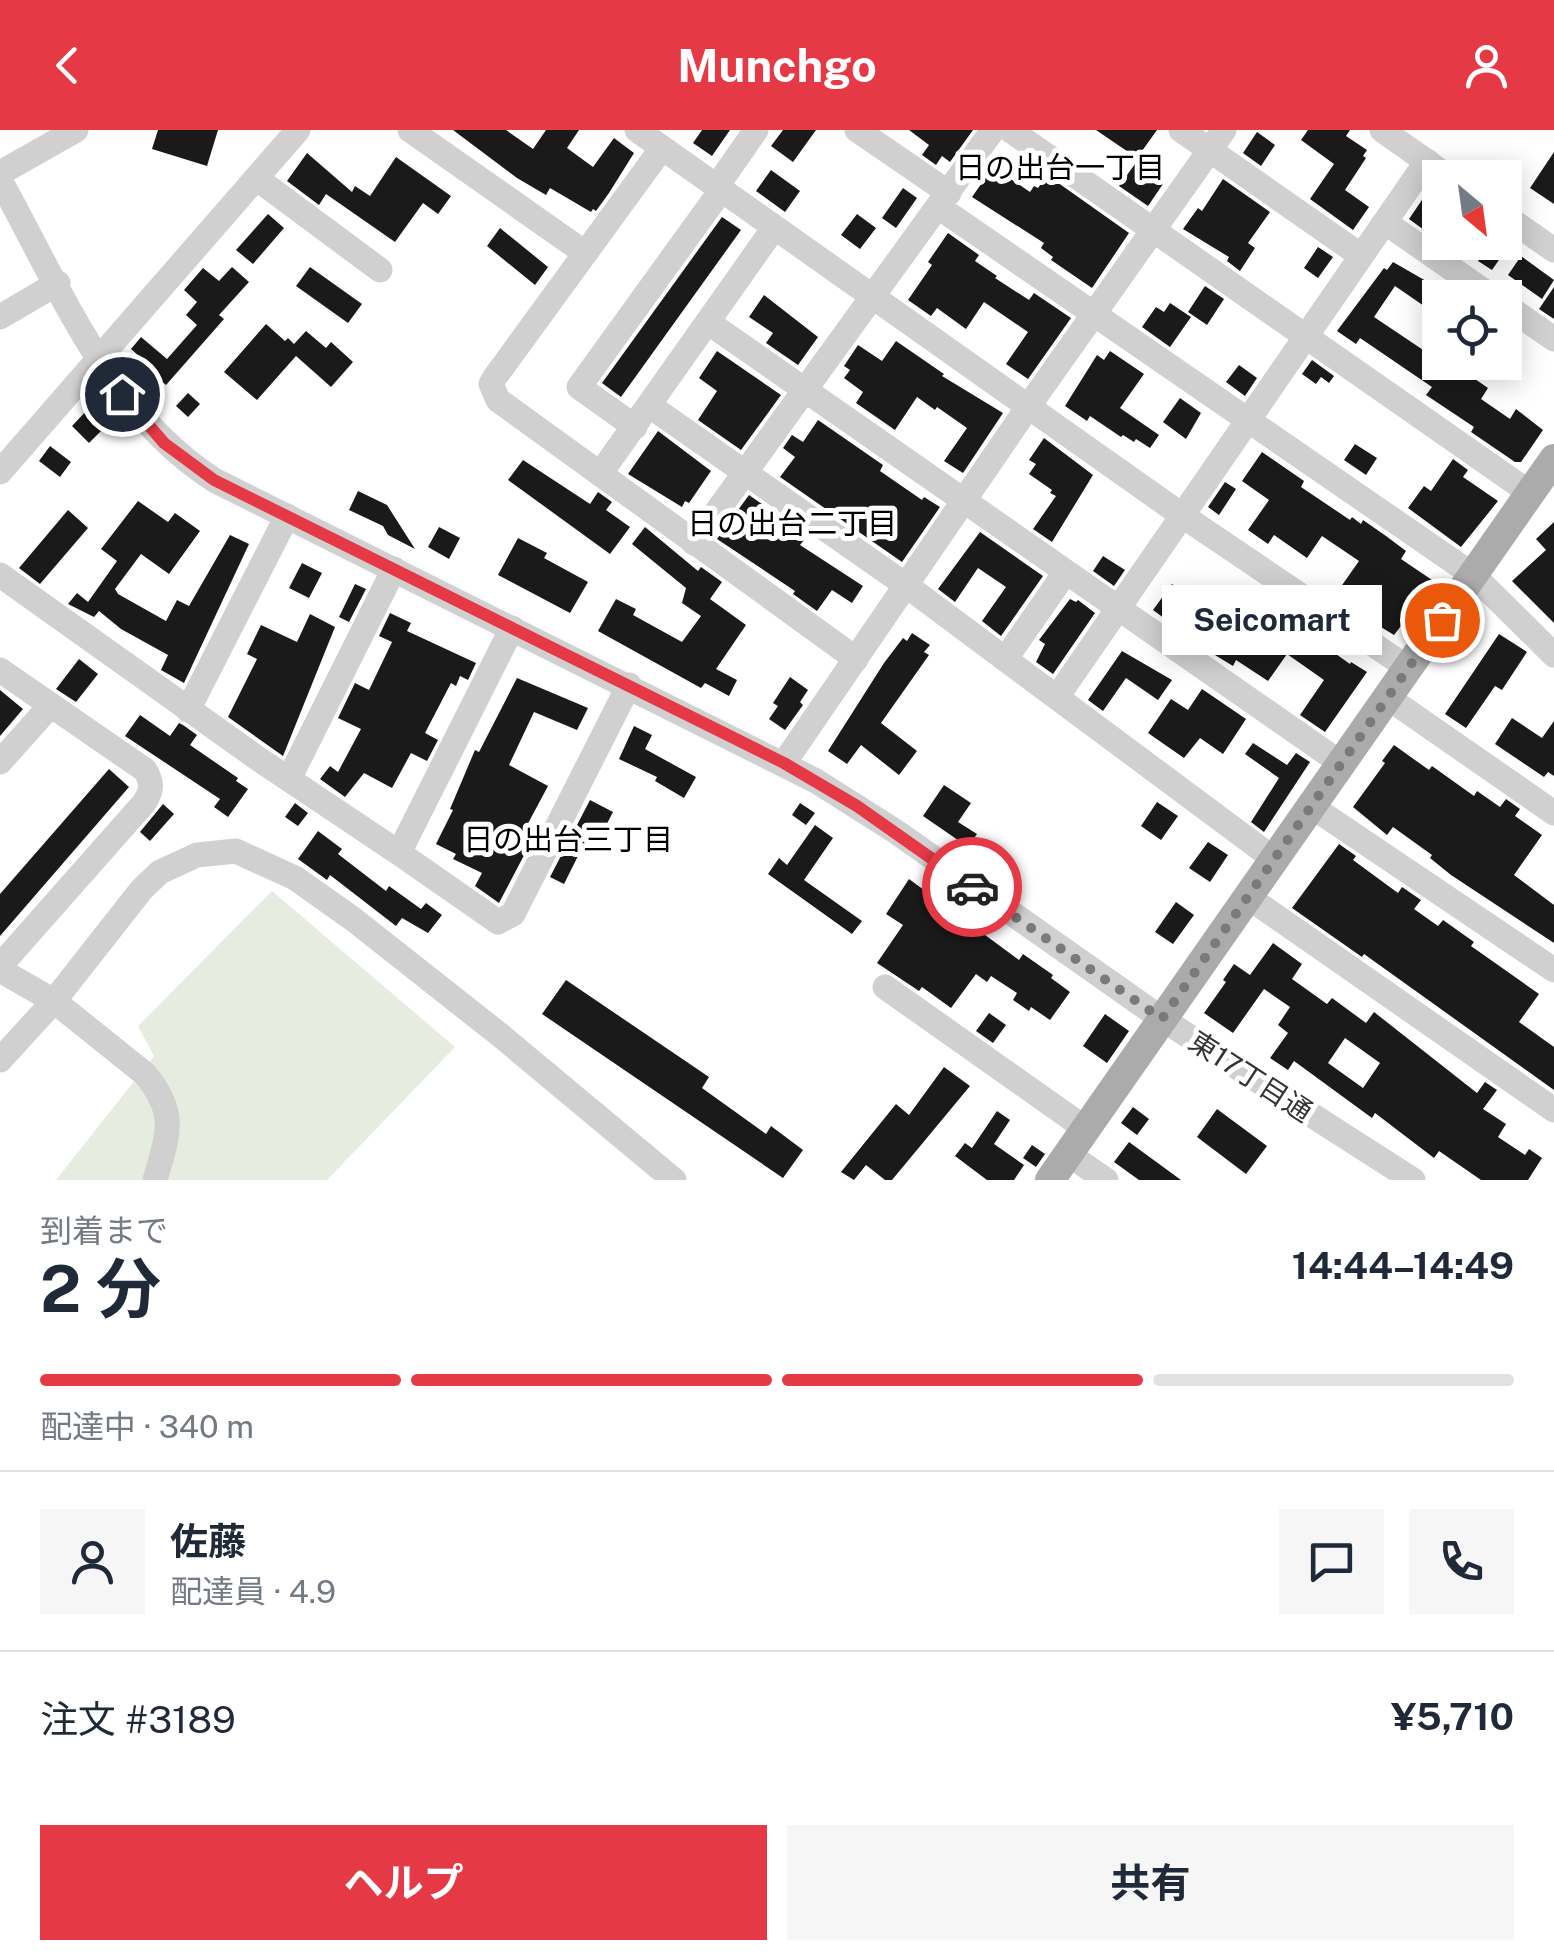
<!DOCTYPE html>
<html lang="ja">
<meta charset="utf-8">
<style>
:root{--surface:#fff;--page:#f6f6f7;--text:#1f2937;--muted:#747a83;--line:#e0e1e3;--accent:#e63946}
body{margin:0;font-family:"Public Sans","Noto Sans JP",sans-serif;background:var(--page);color:var(--text);height:100vh;display:flex;flex-direction:column;font-size:38px;white-space:nowrap}
*{box-sizing:border-box;margin:0}
p{font-size:32px;color:var(--muted)}
.icon{flex:none;width:55px;height:55px;fill:none;stroke:currentColor;stroke-width:2;stroke-linecap:round;stroke-linejoin:round}
.map{position:relative;height:1050px;overflow:hidden}
.details{display:flex;flex-direction:column;background:var(--surface);flex:1}
.details>*{flex:none}
.needle{width:65px;rotate:151deg}
.buttons{position:absolute;left:1422px;top:30px;display:grid;gap:20px}
.buttons a{display:grid;place-items:center;width:100px;height:100px;border-radius:0px;background:var(--surface);box-shadow:0 5px 25px #0003;font-size:50px}
.pin{position:absolute;display:grid;place-items:center;width:85px;height:85px;color:#fff;margin:-42px;border:5px solid #fff;border-radius:50%;box-shadow:0 2px 10px #0007}
.courier{position:absolute;display:grid;place-items:center;width:100px;height:100px;margin:-50px;border:8px solid #e63946;border-radius:50%;background:#fff;color:#222;box-shadow:0 2px 12px #0007}
.bubble{position:absolute;height:70px;border-radius:0px;background:var(--surface);box-shadow:0 5px 25px #0003;font-size:32px;font-weight:700;line-height:70px;text-align:center}
.summary em{font-style:normal;font-weight:700}
.summary div{display:flex;flex-direction:column-reverse}
.summary{display:flex;align-items:center;justify-content:space-between;height:170px;padding:0 40px}
h1{font-size:65px;font-weight:700;line-height:75px}
.bar{display:grid;grid-template-columns:repeat(4,1fr);gap:15px 10px;align-content:center;height:120px;padding:0 40px}
.bar i{height:12px;border-radius:8px;background:var(--line)}
.bar .active{background:var(--accent)}
.bar p{grid-column:span 4}
.line{display:flex;align-items:center;gap:25px;padding:0 40px;border-top:2px solid var(--line)}
.line div{flex:1}
.round{display:grid;place-items:center;flex:none;width:105px;height:105px;border-radius:0px;background:var(--page)}
.button{display:flex;gap:20px;margin-top:auto;padding:20px 40px}
.button a{flex:1;height:115px;border-radius:0px;background:var(--accent);color:#fff;font-size:40px;font-weight:700;line-height:115px;text-align:center}
.button a+a{background:var(--page);color:var(--text)}
header{display:flex;justify-content:space-between;align-items:center;height:130px;padding:0 40px;background:var(--accent);color:#fff;font-size:45px;font-weight:700}
.map>svg:first-child{display:block}
.green{fill:#e6ecdf}
.building{fill:#1a1a1a;fill-rule:evenodd}
.lines{fill:none;stroke-linecap:round;stroke-linejoin:round}
.minor{stroke:#d0d0d0;stroke-width:25}
.major{stroke:#ababab;stroke-width:30}
.done{stroke:#7a7a7a;stroke-width:10;stroke-dasharray:0 18}
.route{stroke:#e63946;stroke-width:12}
.labels{text-anchor:middle;dominant-baseline:central;stroke-width:10;stroke-linejoin:round;paint-order:stroke}
.street-label{font-size:28px;fill:#333;stroke:#fff}
.neighbourhood-label{font-size:30px;fill:#000;stroke:#fff}
</style>
<header><svg class="icon" aria-label="back" viewBox="0 0 24 24"><path d="M15 5l-7 7 7 7"/></svg>Munchgo<svg class="icon" aria-label="person" viewBox="0 0 24 24"><circle cx="12" cy="8" r="4"/><path d="M4 21q1-7 8-7t8 7"/></svg></header>
<div class="map">
<svg width="1554" height="1050" viewBox="0 0 1554 1050">
<rect width="100%" height="100%" fill="#fff"/>
<polygon class="green" points="272,761 455,917 327,1050 56,1050 154,926 138,896"/>
<g class="building">
<polygon points="158,0 218,0 207,36 152,19"/>
<polygon points="453,0 506,0 533,19 546,0 579,0 567,18 593,37 614,8 634,23 609,63 596,81 593,79 591,82 550,58 546,65 517,48"/>
<polygon points="702,0 730,0 712,26 693,13"/>
<polygon points="783,0 816,0 793,32 771,16"/>
<polygon points="909,0 973,0 950,32 942,26 936,35 922,25 929,15"/>
<polygon points="1096,0 1157,0 1137,28"/>
<polygon points="1308,0 1350,0 1346,6 1367,20 1363,26 1366,28 1345,60 1369,77 1353,100 1310,69 1334,34 1301,10"/>
<polygon points="1257,2 1275,15 1261,36 1243,23"/>
<polygon points="1554,22 1554,74 1530,58"/>
<polygon points="307,23 352,62 355,56 370,66 396,27 451,66 438,84 423,73 395,112 326,64 319,75 287,51"/>
<polygon points="1135,34 1163,54 1148,76 1119,56"/>
<polygon points="993,37 1030,62 1034,56 1038,58 1047,45 1129,103 1092,158 1051,130 1053,127 1041,118 1044,113 972,67"/>
<polygon points="771,40 800,61 785,82 756,61"/>
<polygon points="1223,49 1270,82 1248,113 1255,118 1240,141 1227,131 1229,127 1183,99 1198,78 1202,81"/>
<polygon points="903,58 917,68 896,98 882,88"/>
<polygon points="1424,67 1440,78 1440,105 1427,96 1424,100 1409,89"/>
<polygon points="268,84 284,98 253,134 236,120"/>
<polygon points="857,84 876,98 860,119 841,105"/>
<polygon points="722,87 741,100 621,267 602,253"/>
<polygon points="500,98 548,137 535,155 487,116"/>
<polygon points="948,103 979,125 975,131 997,146 995,148 1029,170 1034,163 1071,188 1028,249 1006,234 1028,202 984,172 966,199 937,178 931,186 908,170 932,135 928,132"/>
<polygon points="1489,115 1503,124 1492,140 1478,131"/>
<polygon points="1318,117 1333,127 1318,148 1304,138"/>
<polygon points="1521,126 1554,150 1542,169 1508,145"/>
<polygon points="1393,132 1440,159 1440,187 1395,156 1374,187 1456,242 1459,238 1488,258 1481,269 1510,289 1516,279 1543,300 1521,332 1515,332 1471,302 1474,297 1426,265 1432,257 1360,208 1356,214 1337,201 1384,138 1387,140"/>
<polygon points="232,137 249,152 219,185 224,189 166,255 137,229 139,226 131,219 141,207 167,229 197,195 186,185 197,172 184,160 203,138 219,151"/>
<polygon points="310,137 362,174 348,193 296,156"/>
<polygon points="1205,156 1224,169 1207,195 1188,182"/>
<polygon points="1554,157 1554,189 1539,179"/>
<polygon points="764,165 818,207 798,235 766,213 773,203 749,187"/>
<polygon points="1170,173 1191,187 1170,217 1142,197 1156,177 1164,182"/>
<polygon points="266,194 285,211 288,208 294,214 306,201 326,218 331,212 353,232 331,257 296,226 257,270 224,242"/>
<polygon points="896,211 944,244 942,246 1003,283 963,343 944,331 967,298 937,277 935,280 917,267 895,300 856,273 863,262 844,248 850,240 844,236 858,215 882,231"/>
<polygon points="717,221 781,265 741,320 698,290 717,261 699,248"/>
<polygon points="1110,221 1144,244 1120,278 1159,305 1150,318 1136,309 1134,312 1123,305 1121,307 1090,286 1087,291 1065,276 1097,225 1104,230"/>
<polygon points="1312,230 1334,246 1329,253 1321,247 1316,254 1302,244"/>
<polygon points="1239,235 1257,248 1245,266 1226,252"/>
<polygon points="188,263 200,274 188,287 176,276"/>
<polygon points="1180,268 1201,283 1186,309 1163,292"/>
<polygon points="88,279 106,296 89,313 72,296"/>
<polygon points="818,290 883,335 880,341 922,370 924,367 940,377 902,432 780,347 795,327 783,318 792,305 803,312"/>
<polygon points="658,301 711,341 689,373 685,371 682,377 628,344"/>
<polygon points="1044,308 1093,345 1052,412 1033,399 1056,366 1050,363 1052,360 1029,344 1036,334 1029,330"/>
<polygon points="1355,314 1377,328 1366,345 1344,330"/>
<polygon points="50,316 71,332 60,347 39,331"/>
<polygon points="1262,322 1304,351 1301,357 1350,390 1352,387 1361,394 1363,390 1386,406 1406,421 1401,429 1435,452 1394,505 1333,468 1359,431 1322,406 1307,428 1274,405 1268,414 1248,400 1269,370 1242,351"/>
<polygon points="1453,329 1468,340 1463,347 1498,371 1461,417 1408,378 1424,356 1431,361"/>
<polygon points="523,330 590,374 598,362 612,372 606,380 630,397 610,424 508,350"/>
<polygon points="1225,352 1236,359 1219,385 1208,377"/>
<polygon points="358,361 387,375 415,419 388,405 383,396 349,380"/>
<polygon points="749,365 807,406 800,415 863,456 852,473 832,460 817,481 793,464 795,461 717,409"/>
<polygon points="138,371 168,392 175,383 200,401 169,444 141,424 115,459 118,464 166,491 177,470 189,476 230,405 249,414 184,553 161,540 168,525 121,499 99,481 94,487 68,474 77,463 88,472 117,431 101,419"/>
<polygon points="68,380 88,398 40,454 19,438"/>
<polygon points="1554,392 1554,493 1512,451 1546,420 1536,409"/>
<polygon points="439,397 460,408 449,429 428,417"/>
<polygon points="645,397 698,441 701,437 722,452 710,469 746,495 716,539 737,550 729,566 705,553 701,558 598,501 616,469 636,479 633,485 682,512 701,486 682,473 686,458 632,414"/>
<polygon points="980,402 1043,446 1001,506 982,491 1006,457 978,438 955,472 938,459"/>
<polygon points="518,408 547,423 544,428 588,452 570,483 498,445"/>
<polygon points="1103,426 1125,440 1114,456 1093,441"/>
<polygon points="302,433 322,443 309,468 289,458"/>
<polygon points="355,454 366,459 349,492 339,487"/>
<polygon points="1172,454 1236,500 1260,464 1274,473 1271,478 1350,534 1351,532 1367,542 1325,602 1300,585 1324,550 1287,524 1268,551 1236,530 1233,536 1210,522 1153,480"/>
<polygon points="1070,469 1076,472 1078,470 1095,483 1053,544 1036,532 1045,514 1039,510"/>
<polygon points="390,483 411,493 407,501 476,533 468,550 460,546 456,556 451,553 425,603 438,610 427,631 411,623 392,658 364,643 345,667 320,649 330,636 338,642 361,599 338,588 355,553 369,560 392,512 379,506"/>
<polygon points="310,484 335,497 283,626 228,587 257,529 247,524 261,495 297,512"/>
<polygon points="912,503 930,515 924,522 929,525 881,593 917,621 899,645 861,615 847,634 828,621 884,533 903,508 907,511"/>
<polygon points="1499,504 1527,522 1502,560 1495,556 1466,598 1445,584"/>
<polygon points="1122,521 1172,550 1158,570 1126,548 1103,581 1088,570"/>
<polygon points="79,529 98,544 76,572 56,559"/>
<polygon points="790,547 808,560 800,572 803,575 785,600 769,589 778,576 773,573"/>
<polygon points="517,548 588,578 577,600 534,582 509,635 548,656 525,699 532,702 527,713 530,714 499,773 475,756 482,743 453,729 456,724 436,714 453,680 450,679 475,620 479,622"/>
<polygon points="1202,559 1246,589 1223,624 1200,608 1184,628 1148,603 1171,569 1188,580"/>
<polygon points="0,560 23,579 0,606"/>
<polygon points="140,585 170,606 179,593 183,595 197,605 190,615 238,648 236,651 248,659 228,687 214,677 220,669 125,606"/>
<polygon points="1512,588 1542,608 1554,591 1554,646 1548,642 1544,647 1495,614"/>
<polygon points="634,596 652,605 645,619 696,647 684,668 655,651 657,647 619,629"/>
<polygon points="1253,613 1287,635 1296,623 1310,632 1264,702 1251,692 1279,648 1245,624"/>
<polygon points="1394,615 1429,640 1432,636 1474,666 1477,661 1500,677 1506,669 1520,679 1515,686 1542,705 1514,745 1554,775 1554,813 1451,745 1430,728 1432,725 1393,697 1387,705 1353,677 1385,633 1382,631"/>
<polygon points="109,639 129,657 0,806 0,764"/>
<polygon points="944,655 971,673 958,692 977,704 968,717 923,686"/>
<polygon points="590,670 613,682 592,723 582,718 564,754 550,747"/>
<polygon points="1157,672 1178,686 1161,710 1141,696"/>
<polygon points="295,673 308,683 298,696 285,687"/>
<polygon points="800,673 815,683 806,695 792,685"/>
<polygon points="163,674 174,684 150,711 140,702"/>
<polygon points="815,695 833,708 804,750 862,791 852,804 768,744 779,728 787,735"/>
<polygon points="318,701 342,719 338,724 386,761 389,756 421,779 426,773 442,785 428,803 402,788 396,796 330,745 327,750 298,729"/>
<polygon points="1208,712 1228,725 1210,752 1189,738"/>
<polygon points="1339,714 1356,726 1353,730 1398,763 1402,757 1421,770 1414,779 1438,796 1443,790 1474,812 1471,816 1539,864 1519,892 1554,917 1554,960 1364,824 1362,827 1292,778"/>
<polygon points="909,749 1019,830 1023,824 1053,845 1051,848 1070,862 1050,890 1031,877 1029,881 1013,870 1017,863 991,846 987,852 976,844 951,878 922,857 919,861 877,833 903,795 886,784"/>
<polygon points="1176,772 1194,785 1173,814 1155,802"/>
<path d="M1273 813 1302 834 1292 849 1327 874 1332 868 1366 893 1374 882 1477 963 1485 952 1497 960 1483 979 1506 994 1498 1007 1525 1025 1529 1019 1542 1028 1528 1050H1481L1439 1021 1434 1028 1375 983 1372 988 1294 931 1288 940 1270 928 1288 903 1278 895 1290 877 1264 859 1233 903 1204 883 1226 852 1223 850 1234 834 1250 845ZM1345 908 1380 933 1363 958 1328 933Z"/>
<polygon points="566,850 709,947 702,958 766,1004 771,996 803,1020 783,1048 542,884"/>
<polygon points="989,883 1006,895 993,913 976,901"/>
<polygon points="1105,884 1129,901 1107,933 1083,916"/>
<polygon points="944,937 970,956 892,1050 885,1050 866,1035 854,1050 841,1042 896,974 909,985"/>
<polygon points="1133,977 1149,989 1137,1005 1121,993"/>
<polygon points="1217,979 1267,1016 1246,1044 1197,1007"/>
<polygon points="997,981 1010,990 994,1014 1024,1035 1014,1050 987,1050 955,1026 965,1013 972,1018"/>
<polygon points="1129,1012 1181,1050 1139,1050 1114,1032"/>
<polygon points="1032,1015 1045,1024 1036,1037 1023,1028"/>
</g>
<g class="lines">
<g class="minor">
<polyline points="410,0 585,123"/>
<polyline points="637,0 1183,386 1408,538"/>
<polyline points="857,0 949,63"/>
<polyline points="1010,0 1530,363"/>
<polyline points="1181,0 1360,125"/>
<polyline points="1382,0 1450,48"/>
<polyline points="662,18 495,247 491,254 498,270 856,529"/>
<polyline points="0,43 76,0"/>
<polyline points="256,48 380,140"/>
<path d="M0 50C59 156 108 282 214 350L816 651 895 701 1162 889 1413 1050"/>
<polyline points="717,56 756,0"/>
<polyline points="940,78 1473,445 1554,525"/>
<polyline points="1505,86 1554,120"/>
<polyline points="1386,93 1494,168"/>
<polyline points="1505,175 1554,209"/>
<polyline points="0,187 58,153"/>
<polyline points="709,193 1342,634"/>
<polyline points="650,276 907,456 1274,729"/>
<polyline points="635,297 579,257 722,59"/>
<polyline points="0,342 298,0"/>
<polyline points="600,344 774,98"/>
<polyline points="694,413 993,0"/>
<polyline points="0,445 260,630 399,723"/>
<polyline points="512,498 399,723 498,792 513,784 629,555"/>
<polyline points="1006,528 1065,443"/>
<path d="M0 540 145 640C153 653 152 661 144 673L0 836"/>
<polyline points="1057,567 1427,31"/>
<polyline points="1387,567 1554,683"/>
<polyline points="188,580 287,386"/>
<polyline points="0,632 50,576"/>
<polyline points="784,633 1028,277 1224,0"/>
<polyline points="289,649 394,439"/>
<polyline points="1311,676 1554,840"/>
<polyline points="1248,767 1554,980"/>
<path d="M0 840 54 871 145 944C178 984 168 1004 155 1050"/>
<polyline points="885,857 1086,999"/>
<polyline points="0,930 54,871 142,759 160,742 197,725 236,721 295,748 353,789 500,905 674,1050"/>
<polyline points="1068,1024 1106,1050"/>
</g>
<polyline class="major" points="1050,1050 1554,329"/>
</g>
<g class="lines">
<polyline class="done" points="972,757 1162,889 1442,490"/>
<polyline class="route" points="122,264 164,313 214,350 784,633 857,676 972,757"/>
</g>
<g class="labels">
<g class="street-label">
<text transform="translate(1251 946) rotate(33)">東17丁目通</text>
</g>
<g class="neighbourhood-label">
<text x="1060" y="37">日の出台一丁目</text>
<text x="792" y="393">日の出台二丁目</text>
<text x="568" y="709">日の出台三丁目</text>
</g>
</g>
</svg>
<div class="buttons">
<a><svg class="needle" viewBox="-14 -14 28 28"><path d="M0-13l5 13h-10z" fill="#e53935"/><path d="M0 13l5-13h-10z" fill="#747a83"/></svg></a>
<a><svg class="icon" aria-label="locate" viewBox="0 0 24 24"><circle cx="12" cy="12" r="6"/><path d="M12 2v4M12 18v4M2 12h4M18 12h4"/></svg></a>
</div>
<div class="pin" style="left:1442px;top:490px;background:#ea580c"><svg class="icon" aria-label="bag" viewBox="0 0 24 24"><path d="M5 8h14l-1 12H6zM9 8a3 3 0 0 1 6 0"/></svg></div>
<div class="pin" style="left:122px;top:264px;background:#1f2937"><svg class="icon" aria-label="home" viewBox="0 0 24 24"><path d="M3 11l9-7 9 7M6 9v11h12V9"/></svg></div>
<div class="courier" style="left:972px;top:757px"><svg class="icon" aria-label="car" viewBox="0 0 24 24"><path d="M5 17H2v-5l4-1 3-4h7l3 4 3 1v5h-3M9 17h6M6 11h13"/><circle cx="7" cy="17" r="2"/><circle cx="17" cy="17" r="2"/></svg></div>
<div class="bubble" style="left:1162px;top:455px;width:220px">Seicomart</div>
</div>
<section class="details">
<div class="summary"><div><h1>2 分</h1><p>到着まで</p></div><em>14:44–14:49</em></div>
<div class="bar"><i class="active"></i><i class="active"></i><i class="active"></i><i></i><p>配達中 · 340 m</p></div>
<div class="line" style="height:180px"><a class="round"><svg class="icon" aria-label="person" viewBox="0 0 24 24"><circle cx="12" cy="8" r="4"/><path d="M4 21q1-7 8-7t8 7"/></svg></a><div><b>佐藤</b><p>配達員 · 4.9</p></div><a class="round"><svg class="icon" aria-label="chat" viewBox="0 0 24 24"><path d="M4 5h16v11H9l-5 4z"/></svg></a><a class="round"><svg class="icon" aria-label="phone" viewBox="0 0 24 24"><path d="M5 4h4l2 5-3 2q2 4 5 5l2-3 5 2v4C11 20 4 13 5 4z"/></svg></a></div>
<div class="line" style="height:130px"><div>注文 #3189</div><b>¥5,710</b></div>
<div class="button"><a>ヘルプ</a><a>共有</a></div>
</section>
